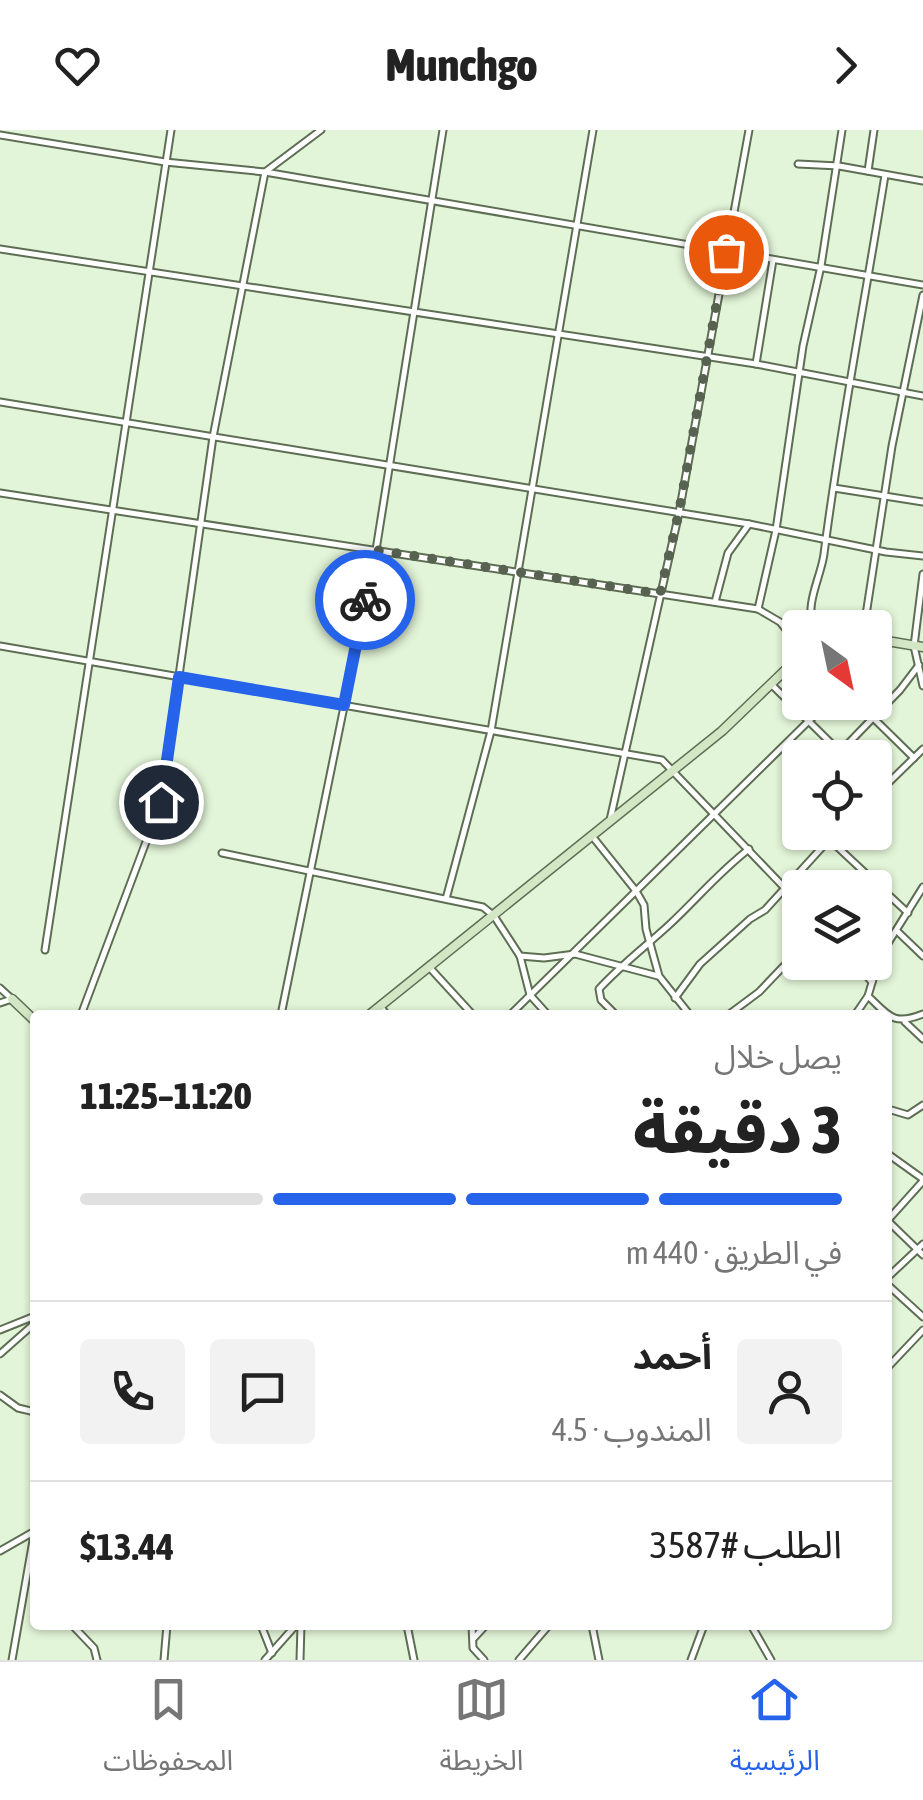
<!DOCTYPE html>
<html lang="ar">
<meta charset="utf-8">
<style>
:root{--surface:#fff;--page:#f2f2f2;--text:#222;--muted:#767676;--line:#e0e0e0;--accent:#2563eb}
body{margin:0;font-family:"Asap Condensed","Noto Sans Arabic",sans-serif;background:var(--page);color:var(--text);direction:rtl;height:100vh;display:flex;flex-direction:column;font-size:38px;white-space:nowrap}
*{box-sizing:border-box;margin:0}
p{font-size:32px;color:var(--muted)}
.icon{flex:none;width:55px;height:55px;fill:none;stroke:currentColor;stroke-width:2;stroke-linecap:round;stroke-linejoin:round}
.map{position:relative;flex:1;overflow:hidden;direction:ltr}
.sheet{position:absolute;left:30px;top:880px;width:862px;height:620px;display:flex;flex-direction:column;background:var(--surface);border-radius:10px;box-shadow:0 2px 8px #0004;direction:rtl}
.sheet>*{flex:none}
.needle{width:65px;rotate:147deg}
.controls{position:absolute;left:782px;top:480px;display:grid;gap:20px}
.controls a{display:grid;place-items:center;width:110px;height:110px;border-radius:10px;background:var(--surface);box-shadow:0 2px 8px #0004;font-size:50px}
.pin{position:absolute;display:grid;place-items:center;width:85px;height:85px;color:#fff;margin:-42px;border:5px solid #fff;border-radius:50%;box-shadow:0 2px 10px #0007}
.courier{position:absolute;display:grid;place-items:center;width:100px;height:100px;margin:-50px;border:8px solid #2563eb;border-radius:50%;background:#fff;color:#222;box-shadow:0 2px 12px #0007}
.head em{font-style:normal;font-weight:800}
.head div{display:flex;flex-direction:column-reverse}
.head{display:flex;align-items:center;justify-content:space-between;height:170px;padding:0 50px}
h1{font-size:65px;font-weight:800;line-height:75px}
.bar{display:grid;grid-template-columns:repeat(4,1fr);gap:15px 10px;align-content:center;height:120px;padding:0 50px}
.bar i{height:12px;border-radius:8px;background:var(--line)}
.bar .current{background:var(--accent)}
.bar p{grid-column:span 4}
.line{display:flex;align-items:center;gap:25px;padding:0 50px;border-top:2px solid var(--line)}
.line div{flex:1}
.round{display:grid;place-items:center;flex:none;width:105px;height:105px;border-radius:10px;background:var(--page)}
header{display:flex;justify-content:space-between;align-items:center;height:130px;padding:0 50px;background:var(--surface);font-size:45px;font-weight:800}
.tab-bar{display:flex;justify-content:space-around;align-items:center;height:140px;border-top:2px solid var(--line);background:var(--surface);font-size:28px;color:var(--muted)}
.tab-bar a{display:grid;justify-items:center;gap:5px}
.tab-bar .current{color:var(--accent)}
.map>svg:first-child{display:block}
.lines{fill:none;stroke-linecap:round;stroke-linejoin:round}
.street-casing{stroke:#5e6e54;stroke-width:9}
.secondary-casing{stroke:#5e6e54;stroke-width:11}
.street{stroke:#fff;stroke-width:5}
.secondary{stroke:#d4e7c4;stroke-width:8}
.done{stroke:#586251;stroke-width:10;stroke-dasharray:0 18}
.route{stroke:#2563eb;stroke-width:12}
</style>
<header><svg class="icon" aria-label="forward" viewBox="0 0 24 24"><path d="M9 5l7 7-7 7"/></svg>Munchgo<svg class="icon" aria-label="heart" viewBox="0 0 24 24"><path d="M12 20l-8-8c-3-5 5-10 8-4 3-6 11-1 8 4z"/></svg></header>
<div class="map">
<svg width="923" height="1530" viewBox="0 0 923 1530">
<rect width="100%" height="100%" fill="#e3f5d8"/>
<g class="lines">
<g class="street-casing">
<g id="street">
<polyline points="0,5 165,32 265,42 923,155"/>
<polyline points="798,34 839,36 923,51"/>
<polyline points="868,41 874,0"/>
<polyline points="0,119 756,234 923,266"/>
<polyline points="756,234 773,130"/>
<polyline points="0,272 749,394 886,422 923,426"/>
<polyline points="834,358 923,372"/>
<polyline points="0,363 758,479 780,492 800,517"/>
<polyline points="923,444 914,516 923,556"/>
<polyline points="715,472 728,423 749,394"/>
<polyline points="758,479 776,400 803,216 821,136 842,0"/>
<path d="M814 498C804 475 821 447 824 424 840 297 865 171 885 45"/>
<polyline points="864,498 892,316 923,165"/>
<polyline points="0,516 662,630 800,774"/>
<polyline points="875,526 888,511"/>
<polyline points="772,555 846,628"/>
<polyline points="857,572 914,628"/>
<polyline points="840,622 900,560 919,535"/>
<polyline points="875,666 923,619"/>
<polyline points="610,690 679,383 749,0"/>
<polyline points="592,706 636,761 644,775 646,799 659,846 690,885"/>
<polyline points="830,710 908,783"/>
<polyline points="222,723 483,777 494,786 520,826 530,865 548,885"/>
<polyline points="446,769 491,601 593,0"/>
<polyline points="897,801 923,826"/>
<polyline points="45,820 171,0"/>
<polyline points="520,826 544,828 575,824 658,846"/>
<polyline points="854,832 872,852"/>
<polyline points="430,838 473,885"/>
<polyline points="0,858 12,869 0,873"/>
<path d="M868 866C889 886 893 896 923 884"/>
<polyline points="675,868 700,834 750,789 765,780 836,702"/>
<polyline points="380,876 387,885"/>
<polyline points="81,885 161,672 213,307 265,42 321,0"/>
<polyline points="281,885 376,420 443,0"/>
<polyline points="510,885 828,572"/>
<path d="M616 885 601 870 599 859C620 836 645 817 669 795 696 770 719 742 749 719"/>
<polyline points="728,885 759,862 800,819"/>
<polyline points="855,885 868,866 880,826 923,757"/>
<polyline points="905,892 923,909"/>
<polyline points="888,979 908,985 923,975"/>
<polyline points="888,1024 923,1049"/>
<polyline points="888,1090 923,1051"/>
<polyline points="888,1091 923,1125"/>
<polyline points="888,1147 923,1114"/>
<polyline points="888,1155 923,1187"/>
<polyline points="0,1200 35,1186"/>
<polyline points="0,1224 35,1193"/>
<polyline points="888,1237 923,1200"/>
<polyline points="0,1265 18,1278 35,1282"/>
<polyline points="0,1421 35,1401"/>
<polyline points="72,1495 94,1518 97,1530"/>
<polyline points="261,1495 272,1523"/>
<polyline points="407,1495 414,1530"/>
<polyline points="472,1495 473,1518 484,1530"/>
<polyline points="592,1495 599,1530"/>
<polyline points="751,1495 771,1530"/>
<polyline points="474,1508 486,1495"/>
<polyline points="12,1530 35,1399"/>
<polyline points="164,1530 167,1495"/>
<polyline points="265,1530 296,1495"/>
<polyline points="300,1530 301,1495"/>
<polyline points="519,1530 549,1495"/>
<polyline points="691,1530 704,1495"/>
</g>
</g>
<g class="secondary-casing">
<g id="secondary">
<polyline points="875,509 923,517"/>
<polyline points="12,869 35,891"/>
<polyline points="369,885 722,601 800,526"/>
</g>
</g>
<use href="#street" class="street"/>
<use href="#secondary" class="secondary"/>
</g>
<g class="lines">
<polyline class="done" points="365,470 376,420 660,464 679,382 726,122"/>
<polyline class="route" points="161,672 179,547 344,575 365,470"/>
</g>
</svg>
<div class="controls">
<a><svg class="needle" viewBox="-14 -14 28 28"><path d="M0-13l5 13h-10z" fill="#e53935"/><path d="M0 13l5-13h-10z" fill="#767676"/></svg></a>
<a><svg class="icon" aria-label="locate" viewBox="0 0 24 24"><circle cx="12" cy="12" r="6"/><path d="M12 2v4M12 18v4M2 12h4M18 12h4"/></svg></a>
<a><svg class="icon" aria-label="layers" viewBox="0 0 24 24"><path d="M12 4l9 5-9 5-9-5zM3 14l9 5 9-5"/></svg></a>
</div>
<div class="pin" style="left:726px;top:122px;background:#ea580c"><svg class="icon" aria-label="bag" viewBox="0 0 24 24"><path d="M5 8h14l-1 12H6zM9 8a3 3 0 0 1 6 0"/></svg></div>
<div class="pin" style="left:161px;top:672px;background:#1f2937"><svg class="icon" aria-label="home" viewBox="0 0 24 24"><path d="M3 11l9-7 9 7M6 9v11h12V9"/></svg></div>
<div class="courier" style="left:365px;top:470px"><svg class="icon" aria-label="bike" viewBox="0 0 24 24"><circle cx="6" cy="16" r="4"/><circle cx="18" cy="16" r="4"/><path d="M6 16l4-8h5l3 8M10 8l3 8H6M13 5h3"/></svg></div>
<section class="sheet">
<div class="head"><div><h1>3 دقيقة</h1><p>يصل خلال</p></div><em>11:20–11:25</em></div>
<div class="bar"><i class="current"></i><i class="current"></i><i class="current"></i><i></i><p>في الطريق · 440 m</p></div>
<div class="line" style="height:180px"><a class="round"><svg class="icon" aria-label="person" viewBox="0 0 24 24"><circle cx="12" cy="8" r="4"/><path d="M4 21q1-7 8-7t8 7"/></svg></a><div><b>أحمد</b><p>المندوب · 4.5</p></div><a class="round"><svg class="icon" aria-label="chat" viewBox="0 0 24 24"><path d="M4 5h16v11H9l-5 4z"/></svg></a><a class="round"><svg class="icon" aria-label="phone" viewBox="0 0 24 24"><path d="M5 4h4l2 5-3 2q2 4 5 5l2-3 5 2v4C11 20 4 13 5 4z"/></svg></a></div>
<div class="line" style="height:130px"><div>الطلب #3587</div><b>$13.44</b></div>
</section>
</div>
<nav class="tab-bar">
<a class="current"><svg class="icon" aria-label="home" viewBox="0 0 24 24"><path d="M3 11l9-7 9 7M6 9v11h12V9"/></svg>الرئيسية</a>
<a><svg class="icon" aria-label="map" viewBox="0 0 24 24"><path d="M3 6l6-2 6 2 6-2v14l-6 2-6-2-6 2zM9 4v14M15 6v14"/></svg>الخريطة</a>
<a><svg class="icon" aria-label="saved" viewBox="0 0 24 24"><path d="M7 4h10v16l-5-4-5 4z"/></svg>المحفوظات</a>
</nav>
